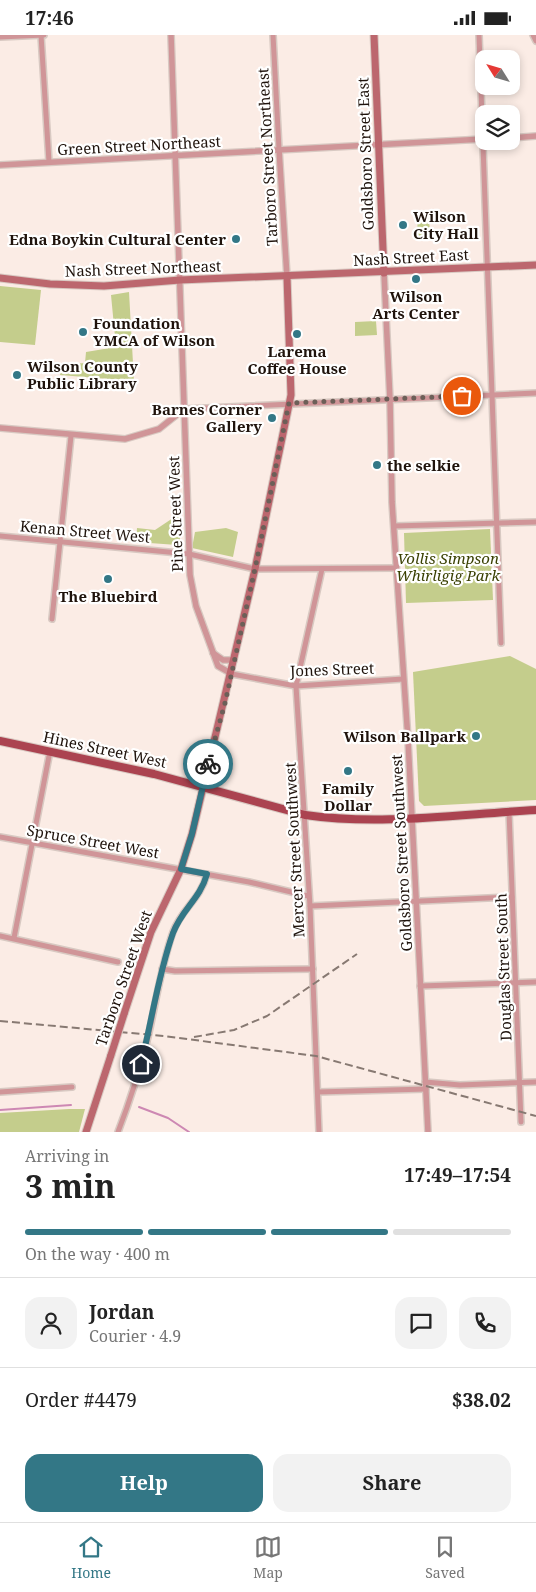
<!DOCTYPE html>
<meta charset="utf-8">
<style>
:root{--surface:#fff;--page:#f2f2f2;--text:#222;--muted:#767676;--line:#e0e0e0;--accent:#337786}
body{margin:0;font-family:"Noto Serif",serif;background:var(--page);color:var(--text);height:100vh;display:flex;flex-direction:column;font-size:19px;white-space:nowrap}
*{box-sizing:border-box;margin:0}
p{font-size:16px;color:var(--muted)}
.icon{flex:none;width:28px;height:28px;fill:none;stroke:currentColor;stroke-width:2;stroke-linecap:round;stroke-linejoin:round}
.map{position:relative;height:1097px;overflow:hidden}
.details{display:flex;flex-direction:column;background:var(--surface);flex:1}
.details>*{flex:none}
.needle{width:32px;rotate:307deg}
.controls{position:absolute;left:475px;top:15px;display:grid;gap:10px}
.controls a{display:grid;place-items:center;width:45px;height:45px;border-radius:10px;background:var(--surface);box-shadow:0 2px 8px #0003;font-size:25px}
.pin{position:absolute;display:grid;place-items:center;width:42px;height:42px;color:#fff;margin:-21px;border:2px solid #fff;border-radius:50%;box-shadow:0 1px 5px #0007}
.courier{position:absolute;display:grid;place-items:center;width:50px;height:50px;margin:-25px;border:4px solid #337786;border-radius:50%;background:#fff;color:#222;box-shadow:0 1px 6px #0007}
.head em{font-style:normal;font-weight:700}
.head div{display:flex;flex-direction:column-reverse}
.head{display:flex;align-items:center;justify-content:space-between;height:85px;padding:0 25px}
h1{font-size:32px;font-weight:700;line-height:38px}
.bar{display:grid;grid-template-columns:repeat(4,1fr);gap:8px 5px;align-content:center;height:60px;padding:0 25px}
.bar i{height:6px;border-radius:4px;background:var(--line)}
.bar .on{background:var(--accent)}
.bar p{grid-column:span 4}
.line{display:flex;align-items:center;gap:12px;padding:0 25px;border-top:1px solid var(--line)}
.line div{flex:1}
.round{display:grid;place-items:center;flex:none;width:52px;height:52px;border-radius:15px;background:var(--page)}
.action{display:flex;gap:10px;margin-top:auto;padding:10px 25px}
.action a{flex:1;height:58px;border-radius:15px;background:var(--accent);color:#fff;font-size:20px;font-weight:700;line-height:58px;text-align:center}
.action a+a{background:var(--page);color:var(--text)}
.status{display:flex;justify-content:space-between;align-items:center;height:35px;padding:0 25px;background:var(--surface);direction:ltr}
.status svg{height:14px;fill:currentColor}
.dock{display:flex;justify-content:space-around;align-items:center;height:70px;border-top:1px solid var(--line);background:var(--surface);font-size:14px;color:var(--muted)}
.dock a{display:grid;justify-items:center;gap:2px}
.dock .on{color:var(--accent)}
.map>svg:first-child{display:block}
.green{fill:#c4cd8c}
.lines{fill:none;stroke-linecap:round;stroke-linejoin:round}
.stream{stroke:#cd88b3;stroke-width:2}
.minor-casing{stroke:#d8c9c2;stroke-width:8}
.tertiary-casing{stroke:#d8c9c2;stroke-width:8}
.secondary-casing{stroke:#d8c9c2;stroke-width:9}
.primary-casing{stroke:#d8c9c2;stroke-width:10}
.minor{stroke:#d09598;stroke-width:5}
.tertiary{stroke:#d09598;stroke-width:5.5}
.secondary{stroke:#bc676e;stroke-width:7}
.primary{stroke:#ab4350;stroke-width:8}
.rail{stroke:#877972;stroke-width:2;stroke-dasharray:8 4;stroke-linecap:butt}
.secondary-bridge-casing{stroke:#d8c9c2;stroke-width:9;stroke-linecap:butt}
.secondary-bridge{stroke:#bc676e;stroke-width:7}
.done{stroke:#6c5f58;stroke-width:5;stroke-dasharray:0 9}
.route{stroke:#337786;stroke-width:6}
.poi-dot{fill:#337786;stroke:#fff;stroke-width:2}
.labels{text-anchor:middle;dominant-baseline:central;stroke-width:4.5;stroke-linejoin:round;paint-order:stroke}
.street-label{font-size:15px;fill:#1f130c;stroke:#fff}
.poi-label{font-size:15px;font-weight:bold;fill:#1f130c;stroke:#fff;text-anchor:start}
.park-label{font-size:15px;font-style:italic;fill:#3a4002;stroke:#fff}
</style>
<div class="status"><b>17:46</b><svg viewBox="0 0 49 12"><path d="M0 12V9h3v3zM5 12V6h3v6zM10 12V3h3v9zM15 12V0h3v12zM26 1h20v11H26zM47 4h2v5h-2z"/></svg></div>
<div class="map">
<svg width="536" height="1097" viewBox="0 0 536 1097">
<rect width="100%" height="100%" fill="#fbece5"/>
<g class="green">
<polygon points="429,178 430,203 418,204 417,179"/>
<polygon points="0,251 41,255 35,310 0,307"/>
<polygon points="129,257 134,346 60,340 61,330 85,328 86,317 116,312 111,260"/>
<polygon points="376,286 377,300 355,301 355,287"/>
<polygon points="179,479 180,505 177,510 136,507 137,493 155,495"/>
<polygon points="226,493 238,497 233,522 192,513 195,497"/>
<polygon points="490,494 493,565 406,568 404,498"/>
<polygon points="510,621 536,634 536,765 424,771 419,766 413,637"/>
<polygon points="69,1074 85,1074 79,1097 0,1097 0,1078"/>
</g>
<g class="lines">
<g class="stream">
<polyline points="139,1072 168,1083 189,1097"/>
<polyline points="0,1075 71,1070"/>
</g>
<g class="minor-casing">
<g id="minor">
<polyline points="41,0 49,127"/>
<polyline points="273,0 279,114"/>
<polyline points="479,0 501,608"/>
<polyline points="533,0 536,6"/>
<polyline points="0,2 44,0"/>
<polyline points="184,374 536,358"/>
<polyline points="394,491 536,487"/>
<polyline points="0,501 189,519 255,534 396,533"/>
<polyline points="52,584 71,401"/>
<polyline points="232,639 296,651 403,644"/>
<polyline points="509,777 521,1087"/>
<polyline points="0,802 249,847 308,861"/>
<polyline points="310,871 512,862"/>
<polyline points="0,901 118,927"/>
<polyline points="14,903 50,716"/>
<polyline points="162,934 175,936 313,934"/>
<polyline points="420,951 536,947"/>
<polyline points="425,1047 460,1050 536,1047"/>
<polyline points="0,1057 72,1052"/>
<polyline points="318,1057 426,1054"/>
<path d="M118 1097C130 1066 140 1034 148 1002 156 967 161 931 173 897 182 873 200 865 207 839"/>
<polyline points="319,1097 310,871 296,651 322,534"/>
</g>
</g>
<g class="tertiary-casing">
<g id="tertiary">
<polyline points="171,0 190,540 196,571 218,631 232,639"/>
<polyline points="511,103 536,101"/>
<polyline points="279,114 287,242"/>
<polyline points="0,130 484,104"/>
<polyline points="384,238 390,365 392,467 408,705 428,1097"/>
<polyline points="0,393 125,404 159,394 184,374"/>
<polyline points="213,618 223,625 234,625"/>
</g>
</g>
<g class="secondary-casing">
<g id="secondary">
<polyline points="374,0 384,238"/>
<polyline points="0,243 50,249 104,251 180,245 536,230"/>
<polyline points="124,979 151,897 181,834 192,799 255,534 291,360 287,242"/>
<polyline points="86,1097 111,1020"/>
</g>
</g>
<g class="primary-casing">
<path id="primary" d="M0 706 154 739 305 780C381 791 459 779 536 775"/>
</g>
<use href="#minor" class="minor"/>
<use href="#tertiary" class="tertiary"/>
<use href="#secondary" class="secondary"/>
<use href="#primary" class="primary"/>
<g class="rail">
<polyline points="0,986 164,1001 316,1021 536,1081"/>
<polyline points="194,1002 234,995 267,981 357,919"/>
</g>
<g class="secondary-bridge-casing">
<polyline id="secondary-bridge" points="111,1020 124,979"/>
</g>
<use href="#secondary-bridge" class="secondary-bridge"/>
</g>
<g class="lines">
<polyline class="done" points="208,729 225,668 255,534 289,368 462,361"/>
<path class="route" d="M141 1029C152 985 158 940 173 898 182 874 200 864 207 839L181 834 192 799 208 729"/>
</g>
<g class="poi-dot">
<circle cx="403" cy="190" r="5"/>
<circle cx="236" cy="204" r="5"/>
<circle cx="416" cy="244" r="5"/>
<circle cx="83" cy="297" r="5"/>
<circle cx="297" cy="299" r="5"/>
<circle cx="17" cy="340" r="5"/>
<circle cx="272" cy="383" r="5"/>
<circle cx="377" cy="430" r="5"/>
<circle cx="108" cy="544" r="5"/>
<circle cx="476" cy="701" r="5"/>
<circle cx="348" cy="736" r="5"/>
</g>
<g class="labels">
<g class="street-label">
<text transform="translate(139 110) rotate(-3)">Green Street Northeast</text>
<text transform="translate(365 119) rotate(-92)">Goldsboro Street East</text>
<text transform="translate(267 122) rotate(-93)">Tarboro Street Northeast</text>
<text transform="translate(411 222) rotate(-3)">Nash Street East</text>
<text transform="translate(143 233) rotate(-2)">Nash Street Northeast</text>
<text transform="translate(175 479) rotate(-92)">Pine Street West</text>
<text transform="translate(85 496) rotate(5)">Kenan Street West</text>
<text transform="translate(332 634) rotate(-2)">Jones Street</text>
<text transform="translate(105 714) rotate(12)">Hines Street West</text>
<text transform="translate(93 806) rotate(10)">Spruce Street West</text>
<text transform="translate(294 815) rotate(-93)">Mercer Street Southwest</text>
<text transform="translate(401 818) rotate(-93)">Goldsboro Street Southwest</text>
<text transform="translate(503 932) rotate(-92)">Douglas Street South</text>
<text transform="translate(123 943) rotate(-71)">Tarboro Street West</text>
</g>
<g class="poi-label">
<text x="413" y="181">Wilson<tspan x="413" dy="17">City Hall</tspan></text>
<text x="226" y="204" text-anchor="end">Edna Boykin Cultural Center</text>
<text x="416" y="261" text-anchor="middle">Wilson<tspan x="416" dy="17">Arts Center</tspan></text>
<text x="93" y="288">Foundation<tspan x="93" dy="17">YMCA of Wilson</tspan></text>
<text x="297" y="316" text-anchor="middle">Larema<tspan x="297" dy="17">Coffee House</tspan></text>
<text x="27" y="331">Wilson County<tspan x="27" dy="17">Public Library</tspan></text>
<text x="262" y="374" text-anchor="end">Barnes Corner<tspan x="262" dy="17">Gallery</tspan></text>
<text x="387" y="430">the selkie</text>
<text x="108" y="561" text-anchor="middle">The Bluebird</text>
<text x="466" y="701" text-anchor="end">Wilson Ballpark</text>
<text x="348" y="753" text-anchor="middle">Family<tspan x="348" dy="17">Dollar</tspan></text>
</g>
<g class="park-label">
<text x="448" y="523">Vollis Simpson<tspan x="448" dy="17">Whirligig Park</tspan></text>
</g>
</g>
</svg>
<div class="controls">
<a><svg class="needle" viewBox="-14 -14 28 28"><path d="M0-13l5 13h-10z" fill="#e53935"/><path d="M0 13l5-13h-10z" fill="#767676"/></svg></a>
<a><svg class="icon" aria-label="layers" viewBox="0 0 24 24"><path d="M12 4l9 5-9 5-9-5zM3 14l9 5 9-5"/></svg></a>
</div>
<div class="pin" style="left:462px;top:361px;background:#ea580c"><svg class="icon" aria-label="bag" viewBox="0 0 24 24"><path d="M5 8h14l-1 12H6zM9 8a3 3 0 0 1 6 0"/></svg></div>
<div class="pin" style="left:141px;top:1029px;background:#1f2937"><svg class="icon" aria-label="home" viewBox="0 0 24 24"><path d="M3 11l9-7 9 7M6 9v11h12V9"/></svg></div>
<div class="courier" style="left:208px;top:729px"><svg class="icon" aria-label="bike" viewBox="0 0 24 24"><circle cx="6" cy="16" r="4"/><circle cx="18" cy="16" r="4"/><path d="M6 16l4-8h5l3 8M10 8l3 8H6M13 5h3"/></svg></div>
</div>
<section class="details">
<div class="head"><div><h1>3 min</h1><p>Arriving in</p></div><em>17:49–17:54</em></div>
<div class="bar"><i class="on"></i><i class="on"></i><i class="on"></i><i></i><p>On the way · 400 m</p></div>
<div class="line" style="height:90px"><a class="round"><svg class="icon" aria-label="person" viewBox="0 0 24 24"><circle cx="12" cy="8" r="4"/><path d="M4 21q1-7 8-7t8 7"/></svg></a><div><b>Jordan</b><p>Courier · 4.9</p></div><a class="round"><svg class="icon" aria-label="chat" viewBox="0 0 24 24"><path d="M4 5h16v11H9l-5 4z"/></svg></a><a class="round"><svg class="icon" aria-label="phone" viewBox="0 0 24 24"><path d="M5 4h4l2 5-3 2q2 4 5 5l2-3 5 2v4C11 20 4 13 5 4z"/></svg></a></div>
<div class="line" style="height:65px"><div>Order #4479</div><b>$38.02</b></div>
<div class="action"><a>Help</a><a>Share</a></div>
</section>
<nav class="dock">
<a class="on"><svg class="icon" aria-label="home" viewBox="0 0 24 24"><path d="M3 11l9-7 9 7M6 9v11h12V9"/></svg>Home</a>
<a><svg class="icon" aria-label="map" viewBox="0 0 24 24"><path d="M3 6l6-2 6 2 6-2v14l-6 2-6-2-6 2zM9 4v14M15 6v14"/></svg>Map</a>
<a><svg class="icon" aria-label="saved" viewBox="0 0 24 24"><path d="M7 4h10v16l-5-4-5 4z"/></svg>Saved</a>
</nav>
